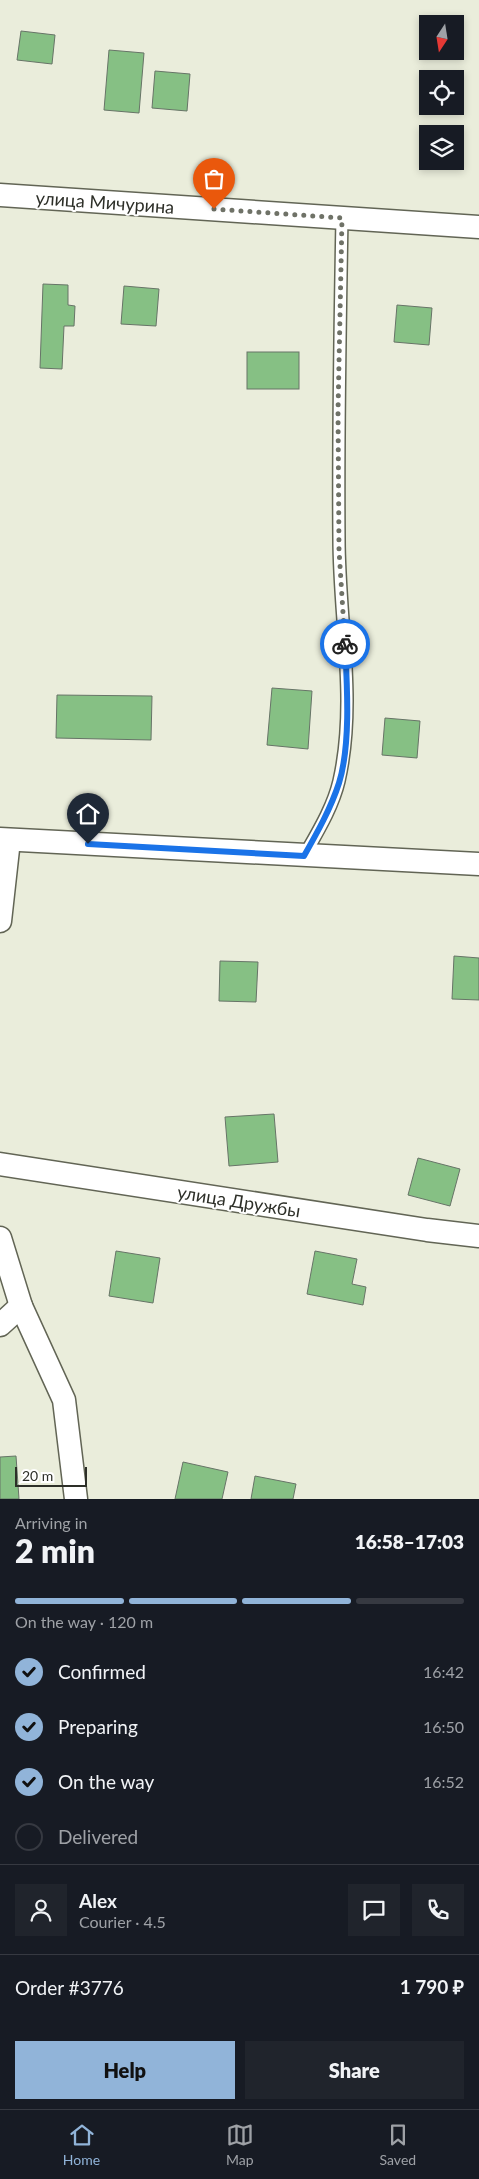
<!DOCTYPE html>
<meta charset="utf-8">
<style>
:root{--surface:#171b24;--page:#20242c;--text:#f1f3f6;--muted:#9ea1a6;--line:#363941;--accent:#91b4d9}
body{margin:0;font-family:Lato,sans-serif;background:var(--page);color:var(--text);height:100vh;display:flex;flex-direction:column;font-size:19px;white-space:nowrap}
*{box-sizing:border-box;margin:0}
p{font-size:16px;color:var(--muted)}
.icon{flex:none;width:28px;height:28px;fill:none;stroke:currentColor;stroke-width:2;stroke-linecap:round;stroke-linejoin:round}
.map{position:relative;height:1499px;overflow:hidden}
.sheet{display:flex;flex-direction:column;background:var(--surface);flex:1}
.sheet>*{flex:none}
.needle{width:32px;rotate:192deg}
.buttons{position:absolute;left:419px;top:15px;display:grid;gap:10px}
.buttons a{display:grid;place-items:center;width:45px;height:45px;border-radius:0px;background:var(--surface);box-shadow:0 2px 8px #0003;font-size:25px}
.scale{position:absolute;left:15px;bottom:12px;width:72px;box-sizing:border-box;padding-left:5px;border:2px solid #2d2f28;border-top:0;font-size:14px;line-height:18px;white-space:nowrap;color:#2d2f28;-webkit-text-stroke:4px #fff;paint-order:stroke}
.pin{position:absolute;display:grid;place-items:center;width:42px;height:42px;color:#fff;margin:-51px -21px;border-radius:50% 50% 50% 0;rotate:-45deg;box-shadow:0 0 5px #0007}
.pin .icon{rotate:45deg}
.courier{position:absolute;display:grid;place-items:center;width:50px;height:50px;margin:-25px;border:4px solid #1a73e8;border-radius:50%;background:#fff;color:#222;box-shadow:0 1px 6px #0007}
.headline em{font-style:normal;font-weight:800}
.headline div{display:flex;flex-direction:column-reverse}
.headline{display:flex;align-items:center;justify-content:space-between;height:85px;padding:0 15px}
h1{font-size:32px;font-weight:800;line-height:38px}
.bar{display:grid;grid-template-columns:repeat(4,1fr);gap:8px 5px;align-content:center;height:60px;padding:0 15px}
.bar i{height:6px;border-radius:4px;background:var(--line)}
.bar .on{background:var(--accent)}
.bar p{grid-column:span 4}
.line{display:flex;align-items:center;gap:12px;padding:0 15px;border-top:1px solid var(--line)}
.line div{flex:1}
.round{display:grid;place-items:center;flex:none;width:52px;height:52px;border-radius:0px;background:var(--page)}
ol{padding:0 15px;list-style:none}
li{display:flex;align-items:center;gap:15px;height:55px}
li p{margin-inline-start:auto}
li .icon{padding:5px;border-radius:50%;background:var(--accent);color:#111;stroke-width:4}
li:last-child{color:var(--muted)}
li i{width:28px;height:28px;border:2px solid var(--line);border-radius:50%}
.button{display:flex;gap:10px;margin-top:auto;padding:10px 15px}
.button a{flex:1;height:58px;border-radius:0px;background:var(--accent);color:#111;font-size:20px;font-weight:800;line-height:58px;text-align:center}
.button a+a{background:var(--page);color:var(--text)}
.tab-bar{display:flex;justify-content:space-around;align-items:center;height:70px;border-top:1px solid var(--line);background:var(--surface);font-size:14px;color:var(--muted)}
.tab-bar a{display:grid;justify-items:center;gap:2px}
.tab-bar .on{color:var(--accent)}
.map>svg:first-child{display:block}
.building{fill:#86c084;stroke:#677467}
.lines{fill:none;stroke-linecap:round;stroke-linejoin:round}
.lane-casing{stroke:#626555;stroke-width:14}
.street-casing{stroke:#626555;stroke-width:25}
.lane{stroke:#fff;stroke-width:11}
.street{stroke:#fff;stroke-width:22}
.done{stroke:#6f7267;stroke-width:5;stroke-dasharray:0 9}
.route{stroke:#1a73e8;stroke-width:6}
.labels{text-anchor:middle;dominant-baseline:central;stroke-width:4;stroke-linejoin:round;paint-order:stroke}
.street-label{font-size:18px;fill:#2d2f28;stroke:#fff}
</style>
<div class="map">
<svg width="479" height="1499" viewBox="0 0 479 1499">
<rect width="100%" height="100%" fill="#eaeddb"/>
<g class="building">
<polygon points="21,31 55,35 52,64 17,60"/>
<polygon points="109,50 144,53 139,113 104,110"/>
<polygon points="155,71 190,74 187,111 152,108"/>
<polygon points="43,284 68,285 68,305 75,306 74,326 64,326 62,369 40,368"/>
<polygon points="124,286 159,289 156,326 121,324"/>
<polygon points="397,305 432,308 429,345 394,342"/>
<rect x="247" y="352" width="52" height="37"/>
<polygon points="272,688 312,691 308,749 267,745"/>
<polygon points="57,695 152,696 151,740 56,738"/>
<polygon points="385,718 420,721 417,758 382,755"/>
<polygon points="454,956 479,958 479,1000 452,999"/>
<polygon points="220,961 258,962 256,1002 219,1001"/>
<polygon points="274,1114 278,1162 229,1166 225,1117"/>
<polygon points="418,1158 460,1169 450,1206 408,1195"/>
<polygon points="116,1251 160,1258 153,1303 109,1296"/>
<polygon points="315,1251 357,1259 352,1284 366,1287 363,1305 307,1294"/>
<polygon points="16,1456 19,1499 0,1499 0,1457"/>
<polygon points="183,1462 228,1472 222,1499 175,1499"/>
<polygon points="255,1476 296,1484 293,1499 251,1499"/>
</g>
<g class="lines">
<g class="lane-casing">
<path id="lane" d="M304 856C317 833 333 807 339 781 357 702 339 619 339 539 338 432 340 325 342 218"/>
</g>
<g class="street-casing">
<g id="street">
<polyline points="0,195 479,227"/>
<polyline points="0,839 479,864"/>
<polyline points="0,921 9,840"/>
<polyline points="0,1164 427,1230 479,1236"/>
<polyline points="0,1238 21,1306 64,1400 76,1499"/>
<polyline points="0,1325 21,1306"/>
</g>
</g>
<use href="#lane" class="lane"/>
<use href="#street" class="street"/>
</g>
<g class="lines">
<polyline class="done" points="214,209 342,218 338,411 339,550 345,644"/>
<path class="route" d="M88 844 304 856C317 833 331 808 339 783 351 744 347 684 345 644"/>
</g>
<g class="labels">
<g class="street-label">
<text transform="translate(105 202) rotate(4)">улица Мичурина</text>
<text transform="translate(239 1201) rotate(9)">улица Дружбы</text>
</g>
</g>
</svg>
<div class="buttons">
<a><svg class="needle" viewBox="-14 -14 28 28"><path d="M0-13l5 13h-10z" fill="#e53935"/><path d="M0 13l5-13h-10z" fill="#9ea1a6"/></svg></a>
<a><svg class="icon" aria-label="locate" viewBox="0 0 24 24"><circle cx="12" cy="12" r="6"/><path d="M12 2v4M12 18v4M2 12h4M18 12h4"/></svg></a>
<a><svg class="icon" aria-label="layers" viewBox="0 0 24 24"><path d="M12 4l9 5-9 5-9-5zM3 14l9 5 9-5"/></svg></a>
</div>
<div class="scale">20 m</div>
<div class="pin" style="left:214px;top:209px;background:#ea580c"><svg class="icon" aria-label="bag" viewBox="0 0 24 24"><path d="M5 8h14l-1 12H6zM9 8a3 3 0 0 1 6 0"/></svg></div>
<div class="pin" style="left:88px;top:844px;background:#1f2937"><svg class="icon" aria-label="home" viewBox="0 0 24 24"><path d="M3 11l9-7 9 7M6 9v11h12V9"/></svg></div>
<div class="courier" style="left:345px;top:644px"><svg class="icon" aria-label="bike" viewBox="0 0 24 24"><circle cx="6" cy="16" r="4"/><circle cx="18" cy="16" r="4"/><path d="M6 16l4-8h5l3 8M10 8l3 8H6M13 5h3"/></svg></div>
</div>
<section class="sheet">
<div class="headline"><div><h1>2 min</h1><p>Arriving in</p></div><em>16:58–17:03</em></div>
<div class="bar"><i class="on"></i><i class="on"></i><i class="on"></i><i></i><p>On the way · 120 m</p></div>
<ol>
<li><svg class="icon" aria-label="check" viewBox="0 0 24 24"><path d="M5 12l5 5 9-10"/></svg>Confirmed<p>16:42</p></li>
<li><svg class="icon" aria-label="check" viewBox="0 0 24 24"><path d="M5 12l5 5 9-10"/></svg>Preparing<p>16:50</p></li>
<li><svg class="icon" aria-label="check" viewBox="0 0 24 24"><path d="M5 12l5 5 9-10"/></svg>On the way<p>16:52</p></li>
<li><i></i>Delivered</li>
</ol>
<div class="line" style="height:90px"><a class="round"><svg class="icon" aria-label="person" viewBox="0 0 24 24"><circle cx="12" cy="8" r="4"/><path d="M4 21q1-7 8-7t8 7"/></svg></a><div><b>Alex</b><p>Courier · 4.5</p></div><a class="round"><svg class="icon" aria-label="chat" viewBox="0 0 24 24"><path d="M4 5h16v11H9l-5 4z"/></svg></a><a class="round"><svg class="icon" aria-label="phone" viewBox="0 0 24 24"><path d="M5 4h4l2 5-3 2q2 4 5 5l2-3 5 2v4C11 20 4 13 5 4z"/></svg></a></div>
<div class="line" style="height:65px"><div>Order #3776</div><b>1 790 ₽</b></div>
<div class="button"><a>Help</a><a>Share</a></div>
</section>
<nav class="tab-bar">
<a class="on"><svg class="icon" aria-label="home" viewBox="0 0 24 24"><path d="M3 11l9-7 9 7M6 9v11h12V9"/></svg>Home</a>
<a><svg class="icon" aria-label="map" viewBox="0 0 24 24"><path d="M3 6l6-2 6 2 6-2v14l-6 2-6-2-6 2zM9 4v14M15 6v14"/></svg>Map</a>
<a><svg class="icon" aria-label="saved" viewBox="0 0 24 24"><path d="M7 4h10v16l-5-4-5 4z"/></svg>Saved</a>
</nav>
